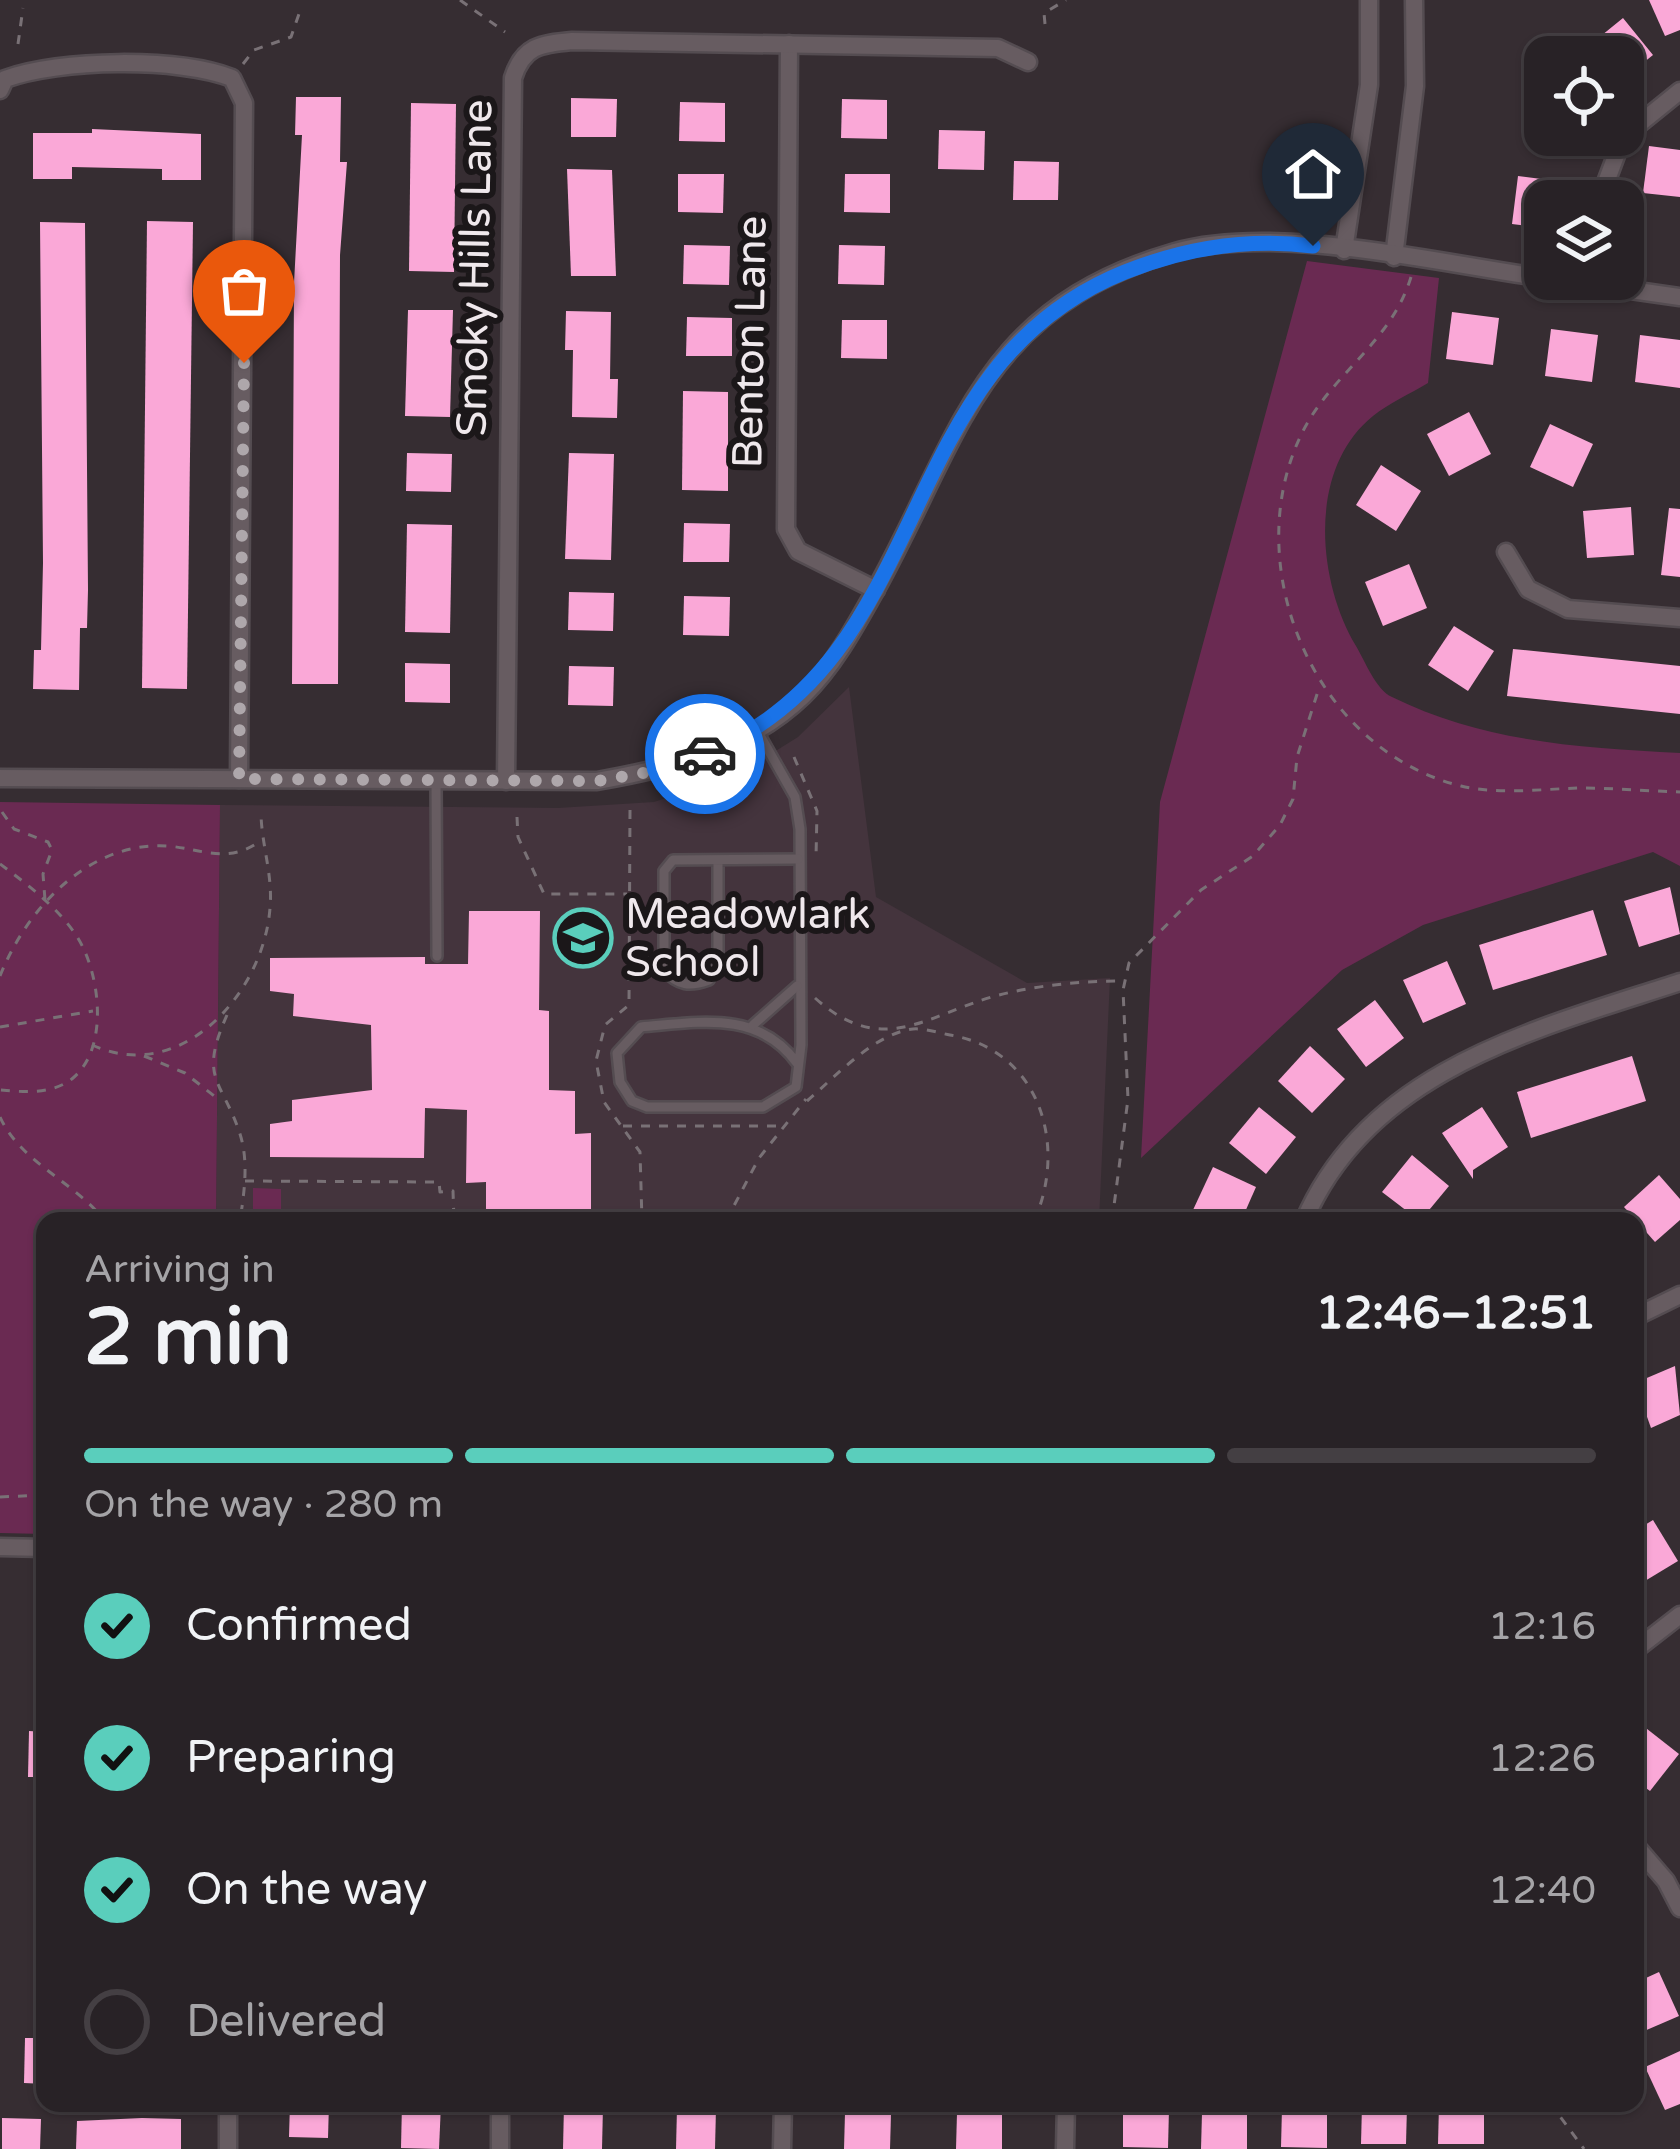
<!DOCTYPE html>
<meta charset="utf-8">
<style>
:root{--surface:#282226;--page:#342f32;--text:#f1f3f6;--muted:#a5a4a7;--line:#443f43;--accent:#5acebc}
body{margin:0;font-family:"Varela Round",sans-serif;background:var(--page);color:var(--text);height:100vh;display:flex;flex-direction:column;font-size:45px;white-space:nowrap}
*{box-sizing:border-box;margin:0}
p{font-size:39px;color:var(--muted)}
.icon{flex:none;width:66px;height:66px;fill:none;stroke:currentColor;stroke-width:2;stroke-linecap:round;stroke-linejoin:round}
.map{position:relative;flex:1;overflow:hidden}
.panel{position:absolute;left:36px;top:1212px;width:1608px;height:900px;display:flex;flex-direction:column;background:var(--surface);border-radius:24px;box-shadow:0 3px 9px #0004,0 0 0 3px var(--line)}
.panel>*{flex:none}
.tools{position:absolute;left:1524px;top:36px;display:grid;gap:24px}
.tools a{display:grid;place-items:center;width:120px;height:120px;border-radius:24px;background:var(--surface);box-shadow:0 3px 9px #0004,0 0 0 3px var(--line);font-size:60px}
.pin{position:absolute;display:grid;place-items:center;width:102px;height:102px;color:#fff;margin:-123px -51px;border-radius:50% 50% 50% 0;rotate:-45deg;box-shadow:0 0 12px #0007}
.pin .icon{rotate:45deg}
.courier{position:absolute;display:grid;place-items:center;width:120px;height:120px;margin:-60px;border:9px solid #1a73e8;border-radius:50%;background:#fff;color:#222;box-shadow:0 3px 15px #0007}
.head em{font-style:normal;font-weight:700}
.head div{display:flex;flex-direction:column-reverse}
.head{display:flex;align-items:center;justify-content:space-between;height:204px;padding:0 48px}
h1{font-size:78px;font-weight:700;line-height:90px}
.bar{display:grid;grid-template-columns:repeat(4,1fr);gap:18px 12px;align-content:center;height:144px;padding:0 48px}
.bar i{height:15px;border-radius:9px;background:var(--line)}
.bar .active{background:var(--accent)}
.bar p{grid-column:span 4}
ol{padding:0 48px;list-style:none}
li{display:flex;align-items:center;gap:36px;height:132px}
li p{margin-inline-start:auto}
li .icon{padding:12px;border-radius:50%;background:var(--accent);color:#111;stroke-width:4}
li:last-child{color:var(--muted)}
li i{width:66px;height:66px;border:6px solid var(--line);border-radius:50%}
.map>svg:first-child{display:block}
.built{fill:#44343d}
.green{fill:#6a2a52}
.building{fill:#faa8d7}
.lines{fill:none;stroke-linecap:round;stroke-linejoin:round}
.service-casing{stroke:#544c51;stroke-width:14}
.minor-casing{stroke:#544c51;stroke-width:21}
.path{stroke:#797176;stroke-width:3;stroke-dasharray:9 9;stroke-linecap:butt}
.service{stroke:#675c61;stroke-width:9}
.minor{stroke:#675c61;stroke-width:16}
.done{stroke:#aea7ab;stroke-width:12;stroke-dasharray:0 21.6}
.route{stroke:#1a73e8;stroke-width:15}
.labels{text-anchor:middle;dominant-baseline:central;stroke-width:12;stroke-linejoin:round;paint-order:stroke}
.street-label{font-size:42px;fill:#efe8ec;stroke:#1b1719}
.poi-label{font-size:42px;fill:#efe8ec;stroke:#1b1719;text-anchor:start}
</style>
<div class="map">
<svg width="1680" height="2149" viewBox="0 0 1680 2149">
<rect width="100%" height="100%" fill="#362d32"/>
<polygon class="built" points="849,687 876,897 1027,983 1110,978 1099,1221 216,1221 220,805 558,808 654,802 737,775 798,737"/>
<g class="green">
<path d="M1307 261 1439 278 1428 383C1410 394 1389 403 1373 416 1307 469 1317 581 1356 646 1365 661 1376 690 1392 697 1483 742 1581 748 1680 753V866L1653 852 1423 925 1342 970 1141 1158 1160 802Z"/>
<polygon points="0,802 220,805 216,1221 45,1221 45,1534 0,1533"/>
<polygon points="253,1188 281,1189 281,1221 253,1221"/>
</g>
<g class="building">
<polygon points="1649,0 1680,0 1680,30 1665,36"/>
<polygon points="1623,18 1653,55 1623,79 1623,57 1575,57"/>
<polygon points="296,97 341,97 340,162 347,162 340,255 338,684 292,684 294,283 302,135 295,135"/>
<polygon points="571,98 617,99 616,137 571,137"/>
<polygon points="842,99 887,100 887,139 841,138"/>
<polygon points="680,102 725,103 725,142 679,141"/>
<polygon points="411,103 456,104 454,272 409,271"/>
<polygon points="92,129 201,134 201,180 162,180 162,169 72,167 72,179 33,179 33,133 92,133"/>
<polygon points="939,130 985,131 984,170 938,169"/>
<polygon points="1649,146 1680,150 1680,197 1643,193"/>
<polygon points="1014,161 1059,162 1058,200 1013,200"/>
<polygon points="567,169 612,170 616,276 571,276"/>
<polygon points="678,174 724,174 723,213 678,212"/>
<polygon points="845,174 890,174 890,213 844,212"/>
<polygon points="1518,176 1565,182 1563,201 1545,201 1545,228 1512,224"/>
<polygon points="147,221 193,222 187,689 142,688"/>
<polygon points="40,222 85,223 88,590 87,628 80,628 79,690 33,689 34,650 41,650 43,563"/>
<polygon points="684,245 730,246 729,285 683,284"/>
<polygon points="839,245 885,246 884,285 838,284"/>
<polygon points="408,310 453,310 450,417 405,416"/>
<polygon points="566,311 611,312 610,379 618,379 617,418 572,417 573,350 565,350"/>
<polygon points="1452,312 1499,318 1493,365 1446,359"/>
<polygon points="687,317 732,318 732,356 686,356"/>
<polygon points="842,320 887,320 887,359 841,358"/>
<polygon points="1551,329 1598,335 1592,382 1545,376"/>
<polygon points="1640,335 1680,340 1680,388 1635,382"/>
<polygon points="683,391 728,392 728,491 682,490"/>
<polygon points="1469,412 1491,454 1449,476 1427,434"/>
<polygon points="1550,424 1593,444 1573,487 1530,467"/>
<polygon points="407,453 452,454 451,492 406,491"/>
<polygon points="569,453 614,454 611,560 565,559"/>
<polygon points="1381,465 1421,491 1396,531 1356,505"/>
<polygon points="1631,507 1634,555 1587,558 1583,511"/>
<polygon points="1669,508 1680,509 1680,577 1661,575"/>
<polygon points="684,523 730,524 729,562 683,562"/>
<polygon points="407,524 452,525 450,633 405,632"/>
<polygon points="1409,564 1427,608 1383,626 1365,582"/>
<polygon points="569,592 614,593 613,631 568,630"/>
<polygon points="684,596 730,597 729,636 683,635"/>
<polygon points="1454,626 1494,651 1468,691 1428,665"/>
<polygon points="1513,649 1680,666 1680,714 1507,696"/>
<polygon points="405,663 450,664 450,703 405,702"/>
<polygon points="569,666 614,667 613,706 568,705"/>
<polygon points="1670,887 1680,934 1639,947 1624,901"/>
<polygon points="1593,910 1607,955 1493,990 1479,945"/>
<polygon points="469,911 540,911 539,1010 549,1011 549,1090 575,1091 575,1134 591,1133 591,1221 486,1221 486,1182 466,1183 467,1110 425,1108 424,1158 270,1157 270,1124 292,1121 292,1100 372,1090 371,1025 293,1016 294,994 270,991 270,958 425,957 425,964 468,964"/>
<polygon points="1447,961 1466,1004 1423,1023 1403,980"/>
<polygon points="1375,1000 1404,1038 1366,1067 1337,1029"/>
<polygon points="1310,1046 1345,1079 1312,1113 1278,1081"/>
<polygon points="1632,1056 1646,1101 1531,1138 1517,1092"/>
<polygon points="1259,1107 1296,1137 1266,1174 1229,1143"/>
<polygon points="1482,1107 1508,1147 1473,1170 1473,1179 1442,1133"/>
<polygon points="1412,1155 1449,1186 1420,1221 1382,1192"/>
<polygon points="1213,1167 1256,1187 1241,1221 1217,1221 1193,1210"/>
<polygon points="1659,1175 1680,1199 1680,1220 1655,1242 1624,1207"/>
<polygon points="1675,1366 1680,1415 1651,1428 1635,1383"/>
<polygon points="1653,1520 1678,1561 1635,1587 1635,1531"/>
<polygon points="1642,1725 1679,1754 1650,1791 1635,1780 1635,1734"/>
<polygon points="29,1731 45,1732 45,1777 28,1777"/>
<polygon points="1659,1972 1679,2016 1635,2035 1635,1983"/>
<polygon points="25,2038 45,2038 45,2084 24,2083"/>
<polygon points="1680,2051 1680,2104 1665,2110 1645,2067"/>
<polygon points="290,2103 329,2103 328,2138 289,2137"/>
<polygon points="402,2103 441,2104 439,2149 401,2148"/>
<polygon points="564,2105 603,2106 602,2149 563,2149"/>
<polygon points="1362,2105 1407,2106 1406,2144 1361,2144"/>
<polygon points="1439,2105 1484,2106 1484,2144 1438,2144"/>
<polygon points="677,2108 716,2108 715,2149 676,2149"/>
<polygon points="1123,2108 1169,2109 1168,2148 1123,2147"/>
<polygon points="1282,2108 1327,2109 1327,2148 1281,2147"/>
<polygon points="845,2113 891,2114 890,2149 844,2149"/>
<polygon points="957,2113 1002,2114 1002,2149 956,2149"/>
<polygon points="1202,2113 1247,2114 1247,2149 1201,2149"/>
<polygon points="2,2118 41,2119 40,2149 2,2149"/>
<polygon points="142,2118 181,2119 181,2149 76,2149 77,2121"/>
</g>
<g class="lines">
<g class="service-casing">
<g id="service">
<path d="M757 730 795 797 800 829 801 1045 796 1087 763 1107H647L632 1101 620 1082 617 1053 641 1027C700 1022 758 1010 797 1063"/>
<polyline points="436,780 437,956"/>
<path d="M718 860V962L709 980C690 987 678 986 664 970V871L673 860 798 859"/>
<polyline points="753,1025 797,986"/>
</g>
</g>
<g class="minor-casing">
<g id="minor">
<polyline points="789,44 786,529 798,551 876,590"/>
<path d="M0 90 5 79C60 59 177 57 232 78L244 103 239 779"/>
<polyline points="1599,201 1623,137 1680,91"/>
<polyline points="1344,250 1369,85 1369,0"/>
<polyline points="1394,257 1415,86 1414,0"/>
<polyline points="1554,279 1680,297"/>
<polyline points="1506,552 1528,589 1568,609 1680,618"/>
<path d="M0 778 597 781C671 768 747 750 803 696 833 667 855 627 875 591 962 434 979 309 1175 252 1276 223 1441 264 1545 278"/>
<path d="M506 781 513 78C523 46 540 44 572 41L998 48 1028 62"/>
<path d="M1304 1221C1369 1069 1537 1029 1680 982"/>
<polyline points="1635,1317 1680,1295"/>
<polyline points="0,1547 45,1548"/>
<polyline points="1635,1650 1680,1615"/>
<polyline points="1635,1845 1666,1881 1680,1908"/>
<polyline points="228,2149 228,2103"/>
<polyline points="500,2149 500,2103"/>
<polyline points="782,2149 783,2103"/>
<polyline points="1065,2149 1066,2103"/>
</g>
</g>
<g class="path">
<polyline points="460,0 505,32"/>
<polyline points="1045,24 1044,13 1066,0"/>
<polyline points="18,44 23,8"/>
<polyline points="243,64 254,50 291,37 299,14"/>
<path d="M1411 277C1391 343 1331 374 1302 433 1237 565 1314 750 1461 786 1499 795 1541 789 1580 788 1613 788 1647 791 1680 792"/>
<polyline points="794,757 817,811 816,858"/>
<polyline points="630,810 629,1005 605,1025 596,1061 604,1102 640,1152 642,1221"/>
<polyline points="2,812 14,829 48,842 52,850 43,874 45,900"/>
<polyline points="517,817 518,837 544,894 627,894"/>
<path d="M0 864C27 884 57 907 76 935 100 971 110 1047 73 1078 52 1095 24 1092 0 1090"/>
<path d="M0 976C27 908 89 841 168 846 202 849 227 864 259 842"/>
<path d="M815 998C882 1058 925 1016 995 996 1037 985 1081 981 1124 981"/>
<path d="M227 1015C198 1080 222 1079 240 1134 249 1162 244 1193 240 1221"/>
<polyline points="0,1027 93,1011"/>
<path d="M92 1045C182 1086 264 992 270 908 273 876 262 846 261 815"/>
<polyline points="144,1056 185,1073 218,1099"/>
<path d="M807 1101C835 1077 875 1033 913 1029 924 1028 939 1033 950 1035 1040 1050 1068 1146 1034 1221"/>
<path d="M0 1117C21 1163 75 1182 105 1221"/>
<polyline points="623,1126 782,1126"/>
<polyline points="245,1181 439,1182 440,1192 453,1191 454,1221"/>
<polyline points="726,1221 759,1158 806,1099"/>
<polyline points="1112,1221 1128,1099 1123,990 1129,963 1201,890 1253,856 1280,825 1293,799 1297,757 1319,688"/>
<polyline points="0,1497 45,1495"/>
<polyline points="1550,2103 1584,2149"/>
</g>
<use href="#service" class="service"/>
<use href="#minor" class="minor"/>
</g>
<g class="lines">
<polyline class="done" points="244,363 239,779 597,781 672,768 705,754"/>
<path class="route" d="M705 754C941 657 886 368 1125 272 1185 248 1249 238 1313 246"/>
</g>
<defs>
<g id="school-ring" transform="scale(3)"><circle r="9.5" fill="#1b1719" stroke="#5acebc" stroke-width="1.5"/><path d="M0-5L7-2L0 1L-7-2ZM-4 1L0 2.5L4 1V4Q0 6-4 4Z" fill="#5acebc"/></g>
</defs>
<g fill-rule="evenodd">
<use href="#school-ring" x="583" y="938"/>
</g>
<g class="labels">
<g class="street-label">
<text transform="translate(475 268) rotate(-89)">Smoky Hills Lane</text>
<text transform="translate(750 342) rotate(-89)">Benton Lane</text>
</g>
<g class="poi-label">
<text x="625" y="914">Meadowlark<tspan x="625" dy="48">School</tspan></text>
</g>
</g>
</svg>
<div class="tools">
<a><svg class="icon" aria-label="locate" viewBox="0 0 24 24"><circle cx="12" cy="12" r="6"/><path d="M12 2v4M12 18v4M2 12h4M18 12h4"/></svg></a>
<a><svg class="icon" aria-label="layers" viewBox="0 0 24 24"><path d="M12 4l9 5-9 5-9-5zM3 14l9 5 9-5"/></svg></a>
</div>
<div class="pin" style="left:244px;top:363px;background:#ea580c"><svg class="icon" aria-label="bag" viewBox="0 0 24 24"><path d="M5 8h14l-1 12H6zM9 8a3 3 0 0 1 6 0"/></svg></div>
<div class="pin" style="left:1313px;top:246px;background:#1f2937"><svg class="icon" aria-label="home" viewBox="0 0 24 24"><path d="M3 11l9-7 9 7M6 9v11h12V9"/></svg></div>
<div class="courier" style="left:705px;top:754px"><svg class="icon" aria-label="car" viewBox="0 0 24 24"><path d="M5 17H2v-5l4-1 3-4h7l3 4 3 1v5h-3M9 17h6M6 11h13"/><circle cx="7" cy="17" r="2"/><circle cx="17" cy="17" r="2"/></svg></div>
<section class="panel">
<div class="head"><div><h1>2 min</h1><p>Arriving in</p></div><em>12:46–12:51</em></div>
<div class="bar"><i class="active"></i><i class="active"></i><i class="active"></i><i></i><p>On the way · 280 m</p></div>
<ol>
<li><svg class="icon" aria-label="check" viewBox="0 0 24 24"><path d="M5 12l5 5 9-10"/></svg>Confirmed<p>12:16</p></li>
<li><svg class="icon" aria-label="check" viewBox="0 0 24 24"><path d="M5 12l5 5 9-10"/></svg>Preparing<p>12:26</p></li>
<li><svg class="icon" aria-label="check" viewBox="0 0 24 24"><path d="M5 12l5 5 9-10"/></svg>On the way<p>12:40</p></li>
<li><i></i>Delivered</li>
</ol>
</section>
</div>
